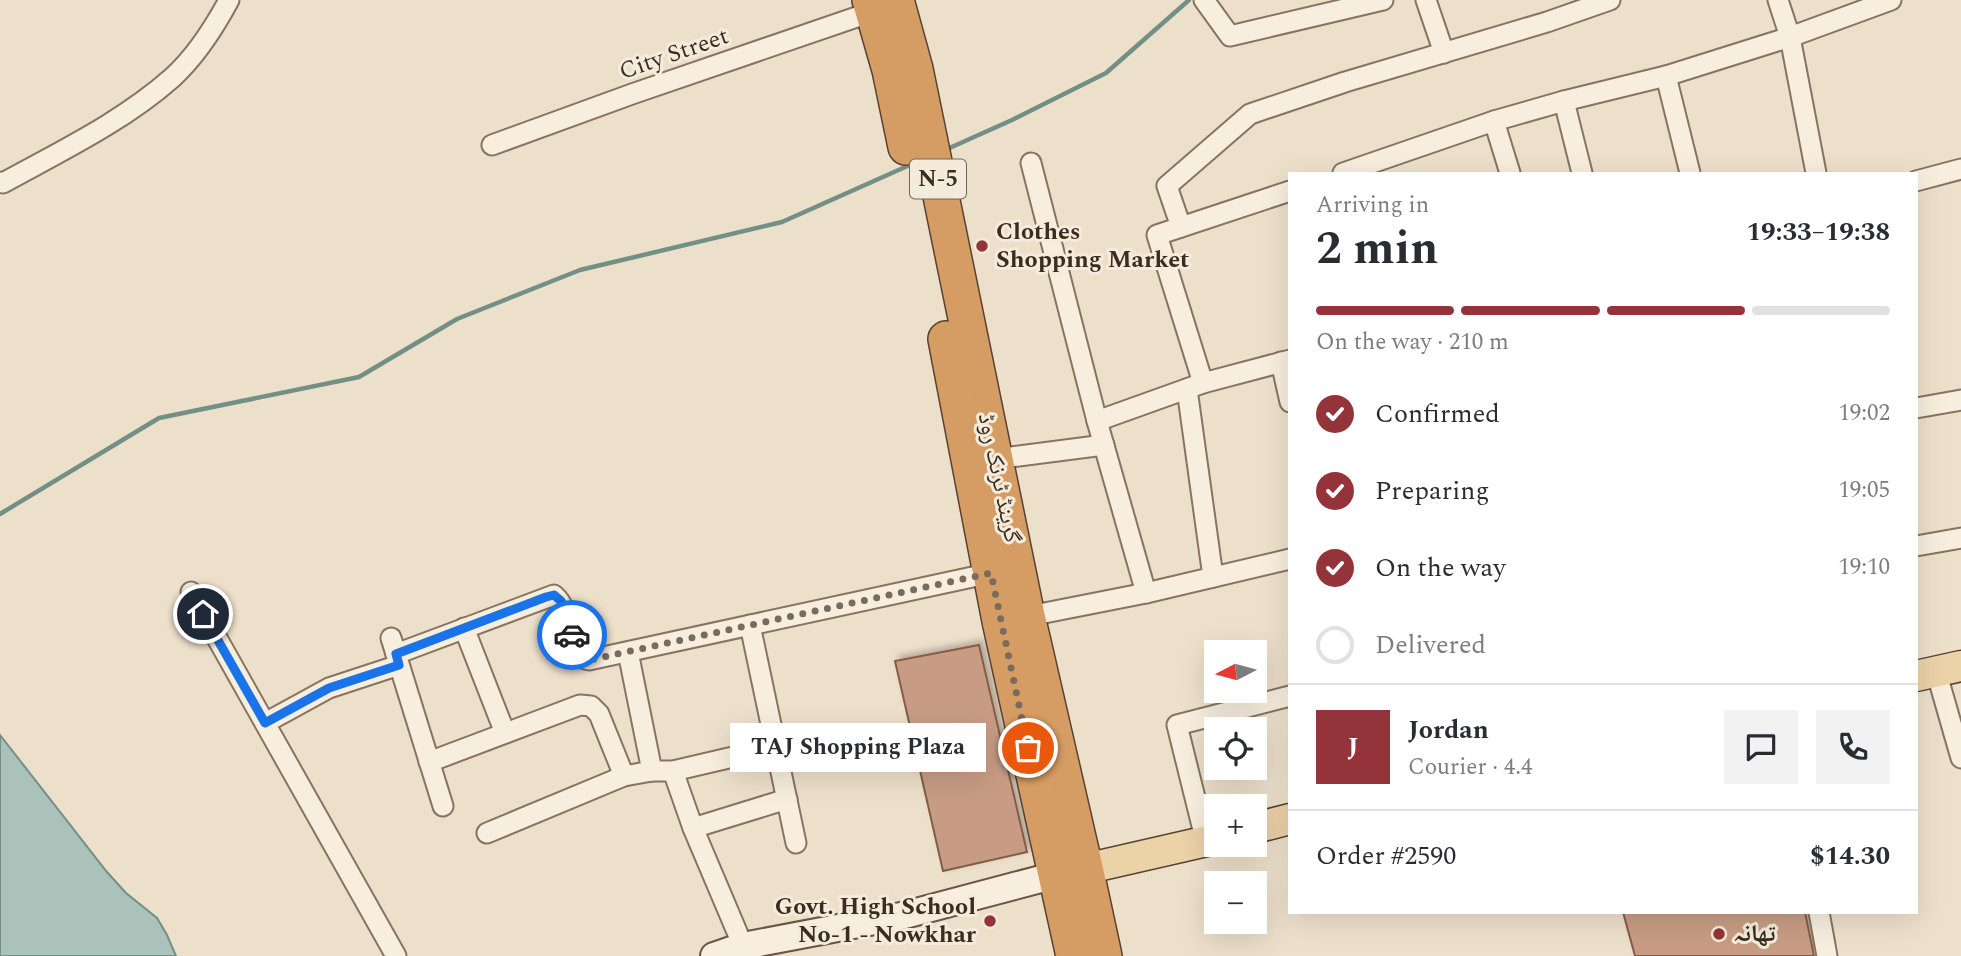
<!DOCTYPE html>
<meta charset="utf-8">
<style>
:root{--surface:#fff;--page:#f2f2f3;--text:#2b2b33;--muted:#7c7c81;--line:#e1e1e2;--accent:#94343a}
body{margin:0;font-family:Spectral,"Noto Naskh Arabic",serif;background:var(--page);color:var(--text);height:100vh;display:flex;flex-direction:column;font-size:26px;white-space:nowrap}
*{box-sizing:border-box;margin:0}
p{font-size:23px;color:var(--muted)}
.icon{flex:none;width:38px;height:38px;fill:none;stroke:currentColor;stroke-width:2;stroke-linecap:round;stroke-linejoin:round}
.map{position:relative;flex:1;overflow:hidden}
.details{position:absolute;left:1288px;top:172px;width:630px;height:742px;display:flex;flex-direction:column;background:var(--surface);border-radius:0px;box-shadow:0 7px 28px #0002}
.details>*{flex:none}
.needle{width:46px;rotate:264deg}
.fabs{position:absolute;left:1204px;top:640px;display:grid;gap:14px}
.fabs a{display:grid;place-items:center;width:63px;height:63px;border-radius:0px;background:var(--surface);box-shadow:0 7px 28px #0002;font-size:35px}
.pin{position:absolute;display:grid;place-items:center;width:60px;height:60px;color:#fff;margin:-30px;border:4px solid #fff;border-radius:50%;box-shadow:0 2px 7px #0007}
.courier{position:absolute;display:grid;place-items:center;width:70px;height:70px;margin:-35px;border:5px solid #1a73e8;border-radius:50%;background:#fff;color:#222;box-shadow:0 2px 9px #0007}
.bubble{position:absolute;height:49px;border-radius:0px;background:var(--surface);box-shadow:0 7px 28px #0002;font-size:23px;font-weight:700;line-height:49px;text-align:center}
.summary em{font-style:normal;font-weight:700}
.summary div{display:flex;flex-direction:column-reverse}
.summary{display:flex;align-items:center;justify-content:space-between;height:119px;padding:0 28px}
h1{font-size:46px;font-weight:700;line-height:52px}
.bar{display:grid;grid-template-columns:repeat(4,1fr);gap:10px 7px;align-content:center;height:84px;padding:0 28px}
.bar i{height:9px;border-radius:5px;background:var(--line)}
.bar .current{background:var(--accent)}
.bar p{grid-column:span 4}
.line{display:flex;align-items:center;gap:18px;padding:0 28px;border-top:2px solid var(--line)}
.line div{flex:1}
.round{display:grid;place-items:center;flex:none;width:74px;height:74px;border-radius:0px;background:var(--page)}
ol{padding:0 28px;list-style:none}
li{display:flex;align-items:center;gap:21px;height:77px}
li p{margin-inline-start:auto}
li .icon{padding:7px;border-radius:50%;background:var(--accent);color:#fff;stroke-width:4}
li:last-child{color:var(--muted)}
li i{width:38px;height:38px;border:4px solid var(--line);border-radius:50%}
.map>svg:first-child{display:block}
.water{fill:#abc2ba;stroke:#729086;stroke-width:2}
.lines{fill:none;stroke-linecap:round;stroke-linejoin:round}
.stream{stroke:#729086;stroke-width:4.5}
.building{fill:#c89c84;stroke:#865c47;stroke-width:2;filter:url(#shadow)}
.street-casing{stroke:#897360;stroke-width:23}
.secondary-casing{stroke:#6b5443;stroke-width:30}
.primary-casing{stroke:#574233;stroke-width:33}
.highway-casing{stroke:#574233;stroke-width:38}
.street{stroke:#f7eede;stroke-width:19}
.secondary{stroke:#f7eede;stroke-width:26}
.primary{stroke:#ecd2a7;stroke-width:30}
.highway{stroke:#d59c63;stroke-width:35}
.done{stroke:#796b5d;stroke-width:7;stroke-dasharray:0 12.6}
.route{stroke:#1a73e8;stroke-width:9}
.poi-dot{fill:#94343a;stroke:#f4ebda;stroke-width:2.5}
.labels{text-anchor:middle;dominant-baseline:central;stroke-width:6;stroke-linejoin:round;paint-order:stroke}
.shield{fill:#f4ebda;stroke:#726559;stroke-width:2}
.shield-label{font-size:23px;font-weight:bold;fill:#3a2c22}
.street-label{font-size:24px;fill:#3a2c22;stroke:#f4ebda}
.poi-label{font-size:24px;font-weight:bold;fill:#3a2c22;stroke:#f4ebda;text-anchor:start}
</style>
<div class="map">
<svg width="1961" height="956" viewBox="0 0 1961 956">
<defs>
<filter id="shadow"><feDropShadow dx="4" dy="-4" stdDeviation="3.5" flood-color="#0004"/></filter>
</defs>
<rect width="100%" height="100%" fill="#ede0cb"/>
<polygon class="water" points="0,735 107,872 126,893 157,918 167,935 176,956 0,956"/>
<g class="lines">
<g class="stream">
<polyline points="945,150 1012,120 1106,73 1189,0"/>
<polyline points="0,514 159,418 359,377 457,319 580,270 782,222 921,160"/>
</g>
</g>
<g class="building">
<polygon points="979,645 1027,852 943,871 895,661"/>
<polygon points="1623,912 1805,912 1814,956 1635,956"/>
</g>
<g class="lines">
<g class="street-casing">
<g id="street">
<polyline points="1204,0 1230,36 1383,0"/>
<polyline points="1426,0 1444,53"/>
<polyline points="1778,0 1790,37 1816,173"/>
<polyline points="1666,76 1690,173"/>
<polyline points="1564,101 1582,173"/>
<polyline points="1494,121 1510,173"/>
<polyline points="492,145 632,94 880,9"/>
<polyline points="1031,163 1097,421 1146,593"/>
<polyline points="1343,173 1494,121 1564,101 1666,76 1790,37 1891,0"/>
<polyline points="1916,181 1961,169"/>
<path d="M0 182 3 183C61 151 122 122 172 78 194 58 215 26 229 0"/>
<polyline points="1181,227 1167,186 1250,114 1345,82 1547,22 1610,0"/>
<polyline points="1281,362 1290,402"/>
<polyline points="1203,383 1157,235 1290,191"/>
<polyline points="1187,389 1213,577"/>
<polyline points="1916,408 1961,400"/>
<polyline points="1097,421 1203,383 1290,360"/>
<polyline points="995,459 1104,445"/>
<polyline points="1916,546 1961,538"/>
<polyline points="191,592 396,956"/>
<polyline points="1019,618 1146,593 1290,559"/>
<polyline points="750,625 796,843"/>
<polyline points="464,628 505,733"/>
<polyline points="391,638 443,806"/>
<polyline points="628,652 652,771"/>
<path d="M396 654 554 595C571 610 570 640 582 658L589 660 991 573"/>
<polyline points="1936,671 1961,758"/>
<polyline points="265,723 329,688 399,665"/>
<polyline points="429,762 580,705 591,706 599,714 624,776"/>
<polyline points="673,771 693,828 743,946"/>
<polyline points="693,828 787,799"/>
<polyline points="487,833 624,776 652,771 673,771 776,747"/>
<polyline points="1206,842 1177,725 1290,696"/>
<polyline points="1819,912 1827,956"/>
</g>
</g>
<g class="secondary-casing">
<polyline id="secondary" points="714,956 743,946 901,916 1056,875"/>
</g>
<g class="primary-casing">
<g id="primary">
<polyline points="1916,676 1961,666"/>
<polyline points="1255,828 1290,819"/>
<polyline points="1063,874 1216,839"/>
</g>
</g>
<g class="highway-casing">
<g id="highway">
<polyline points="870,0 890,70 906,147"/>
<polyline points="896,0 915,69 1027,616 1085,868 1104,956"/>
<polyline points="946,339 1000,621 1074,956"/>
</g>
</g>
<use href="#street" class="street"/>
<use href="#secondary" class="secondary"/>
<use href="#primary" class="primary"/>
<use href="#highway" class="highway"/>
</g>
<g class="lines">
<polyline class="done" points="572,635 577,651 582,659 589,660 991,573 1028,748"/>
<polyline class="route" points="203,614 265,723 329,688 399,665 396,654 546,597 554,595 561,601 572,635"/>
</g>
<g class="poi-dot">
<circle cx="982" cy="246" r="7"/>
<circle cx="990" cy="921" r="7"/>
<circle cx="1719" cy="934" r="7"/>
</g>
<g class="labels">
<rect class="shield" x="910" y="159.5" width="56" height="39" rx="5"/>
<g class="shield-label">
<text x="938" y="179">N-5</text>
</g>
<g class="street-label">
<text transform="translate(674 54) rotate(-19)">City Street</text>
<text transform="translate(999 478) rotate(78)">گرینڈ ٹرنک روڈ</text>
</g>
<g class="poi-label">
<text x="996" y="232">Clothes<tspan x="996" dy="28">Shopping Market</tspan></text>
<text x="976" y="907" text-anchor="end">Govt. High School<tspan x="976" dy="28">No-1 - Nowkhar</tspan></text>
<text x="1733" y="934">تھانہ</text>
</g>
</g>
</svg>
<div class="fabs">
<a><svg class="needle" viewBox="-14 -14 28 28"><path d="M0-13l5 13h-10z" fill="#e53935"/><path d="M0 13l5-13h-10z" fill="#7c7c81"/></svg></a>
<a><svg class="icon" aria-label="locate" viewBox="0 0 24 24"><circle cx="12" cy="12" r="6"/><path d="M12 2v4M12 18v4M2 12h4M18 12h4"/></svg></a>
<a>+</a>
<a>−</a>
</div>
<div class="pin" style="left:1028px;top:748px;background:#ea580c"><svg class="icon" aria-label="bag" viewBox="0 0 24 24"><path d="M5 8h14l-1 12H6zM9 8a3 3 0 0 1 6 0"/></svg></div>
<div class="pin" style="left:203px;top:614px;background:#1f2937"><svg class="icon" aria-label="home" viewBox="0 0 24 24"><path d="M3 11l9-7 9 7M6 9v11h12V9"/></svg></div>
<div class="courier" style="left:572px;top:635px"><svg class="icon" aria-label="car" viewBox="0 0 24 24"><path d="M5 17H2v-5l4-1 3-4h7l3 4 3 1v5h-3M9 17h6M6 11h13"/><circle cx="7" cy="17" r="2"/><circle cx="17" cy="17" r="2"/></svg></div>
<div class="bubble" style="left:730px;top:723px;width:256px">TAJ Shopping Plaza</div>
<section class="details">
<div class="summary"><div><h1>2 min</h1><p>Arriving in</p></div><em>19:33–19:38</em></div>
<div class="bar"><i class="current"></i><i class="current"></i><i class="current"></i><i></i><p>On the way · 210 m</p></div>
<ol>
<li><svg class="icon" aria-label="check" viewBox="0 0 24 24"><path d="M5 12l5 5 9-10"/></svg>Confirmed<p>19:02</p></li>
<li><svg class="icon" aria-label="check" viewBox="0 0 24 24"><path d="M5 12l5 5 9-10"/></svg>Preparing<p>19:05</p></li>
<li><svg class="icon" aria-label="check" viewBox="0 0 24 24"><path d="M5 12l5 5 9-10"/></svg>On the way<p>19:10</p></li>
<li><i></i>Delivered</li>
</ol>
<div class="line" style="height:126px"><b class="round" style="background:var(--accent);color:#fff">J</b><div><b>Jordan</b><p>Courier · 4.4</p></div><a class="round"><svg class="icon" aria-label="chat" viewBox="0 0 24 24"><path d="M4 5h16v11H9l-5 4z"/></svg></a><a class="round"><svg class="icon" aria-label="phone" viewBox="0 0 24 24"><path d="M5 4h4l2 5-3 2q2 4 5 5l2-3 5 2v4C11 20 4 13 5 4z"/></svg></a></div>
<div class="line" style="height:91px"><div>Order #2590</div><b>$14.30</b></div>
</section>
</div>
